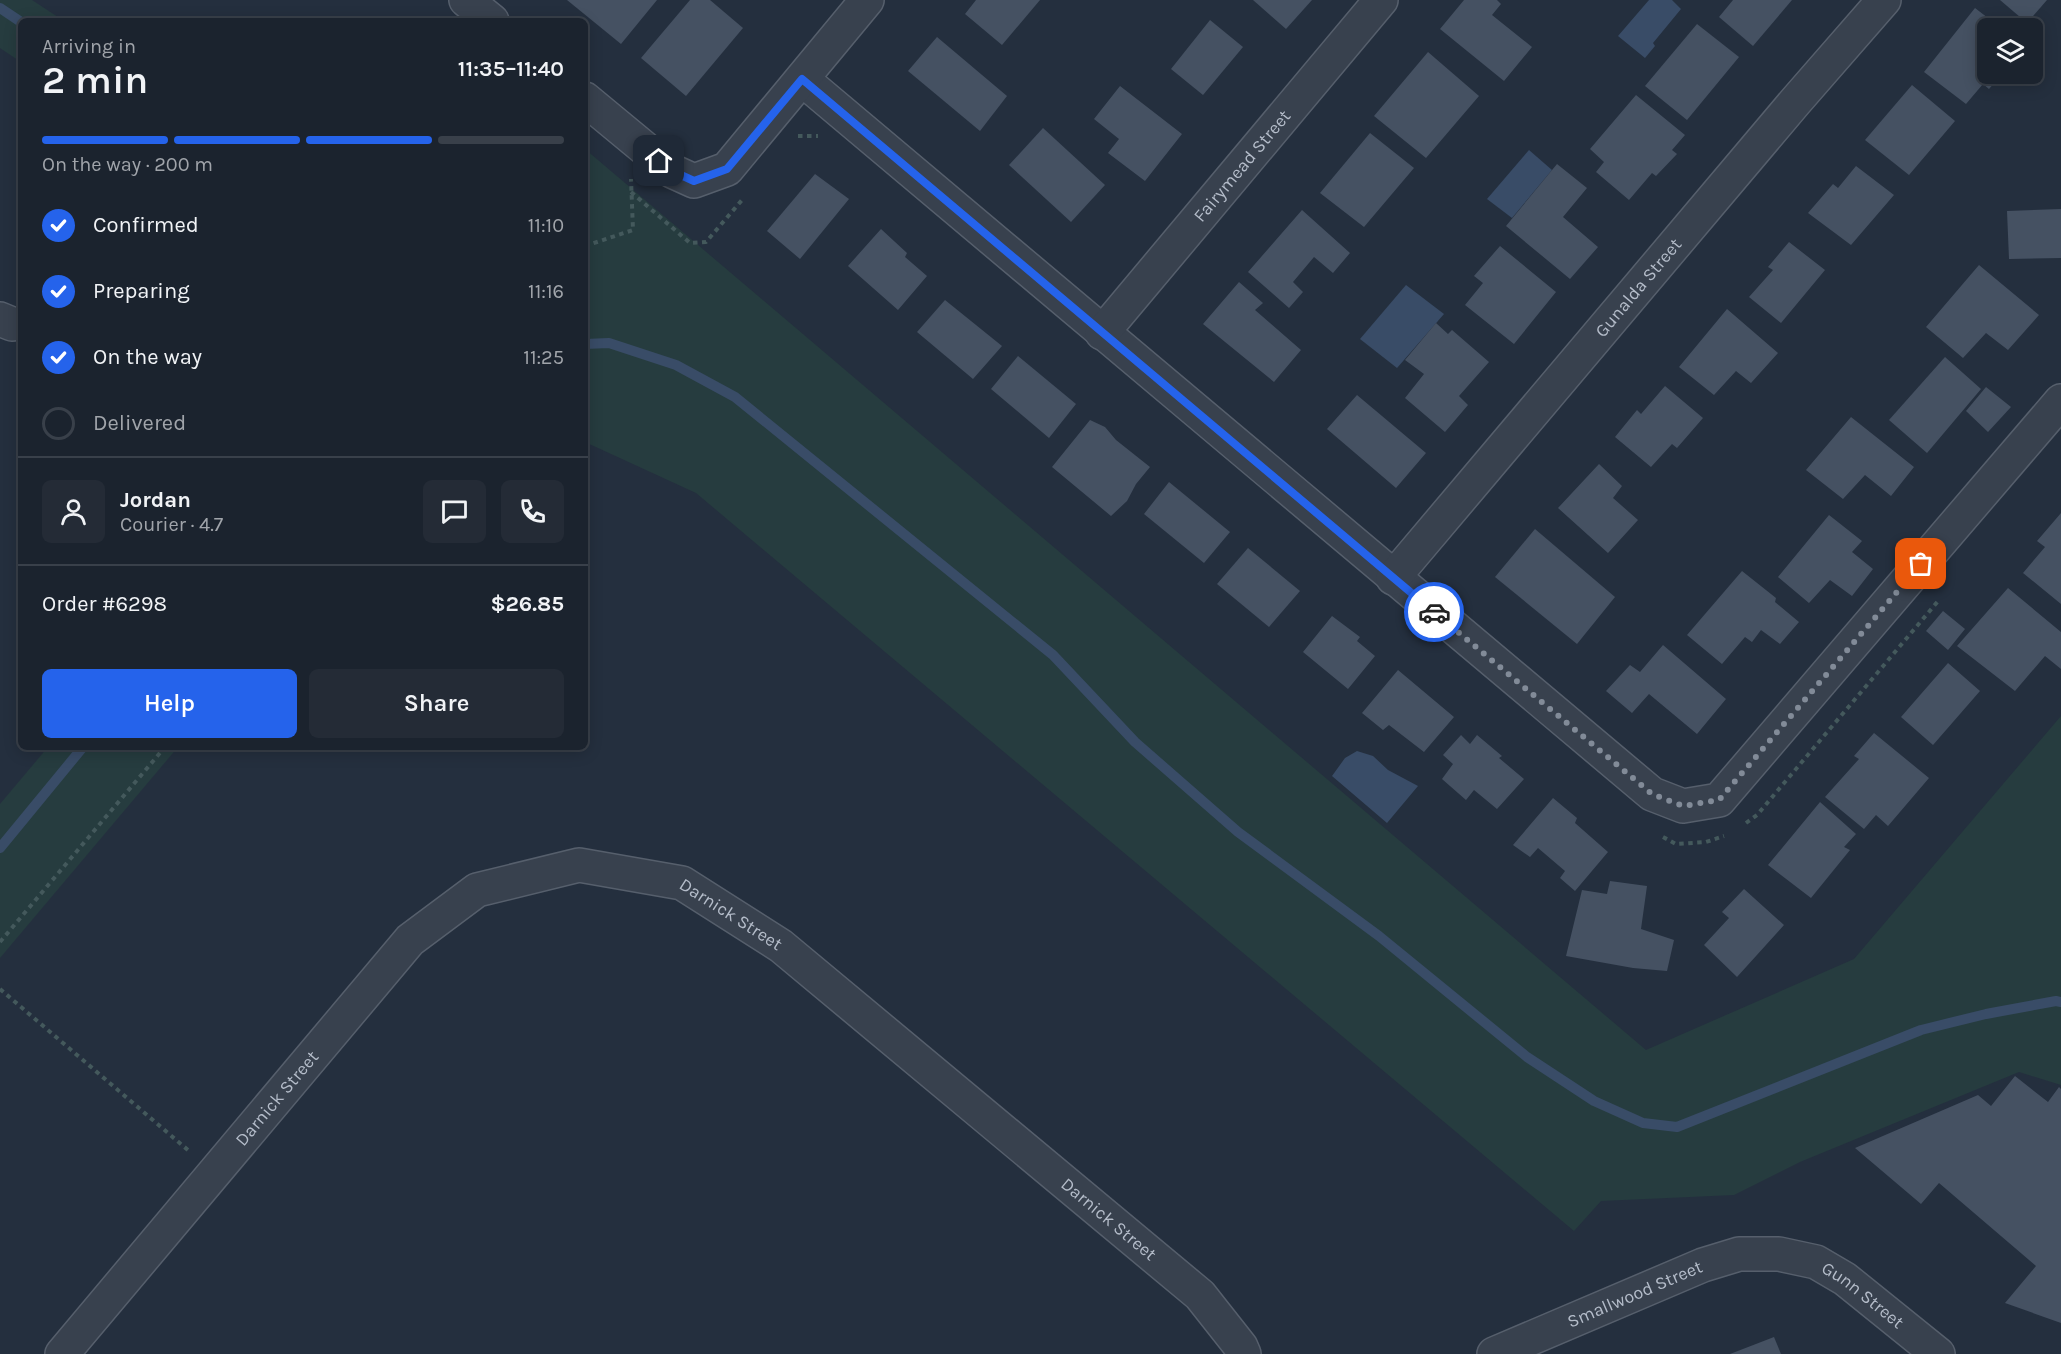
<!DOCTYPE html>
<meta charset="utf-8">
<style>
:root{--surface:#1b232e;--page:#242b36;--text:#f1f3f6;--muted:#a0a4aa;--line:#39404a;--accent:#2563eb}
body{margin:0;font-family:Karla,sans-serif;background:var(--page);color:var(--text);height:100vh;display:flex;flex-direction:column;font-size:22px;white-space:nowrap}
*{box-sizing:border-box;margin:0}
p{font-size:20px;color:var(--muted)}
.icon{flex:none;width:33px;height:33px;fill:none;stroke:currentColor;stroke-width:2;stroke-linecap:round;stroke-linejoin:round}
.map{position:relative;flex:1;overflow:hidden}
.panel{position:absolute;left:18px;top:18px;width:570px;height:732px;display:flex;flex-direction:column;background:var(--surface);border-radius:9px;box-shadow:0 3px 15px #0003,0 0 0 2px var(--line)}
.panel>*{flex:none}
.fabs{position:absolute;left:1977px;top:18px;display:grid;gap:12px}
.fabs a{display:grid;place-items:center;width:66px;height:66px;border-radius:9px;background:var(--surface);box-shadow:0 3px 15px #0003,0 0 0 2px var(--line);font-size:30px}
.pin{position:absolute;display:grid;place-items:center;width:51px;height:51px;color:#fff;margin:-26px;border-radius:12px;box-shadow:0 3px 9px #0006}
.courier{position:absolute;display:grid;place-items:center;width:60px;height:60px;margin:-30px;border:4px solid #2563eb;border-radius:50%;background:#fff;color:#222;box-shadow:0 2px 8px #0007}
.overview em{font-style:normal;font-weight:600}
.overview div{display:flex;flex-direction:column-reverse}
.overview{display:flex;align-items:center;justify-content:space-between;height:102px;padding:0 24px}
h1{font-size:39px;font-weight:600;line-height:45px}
.bar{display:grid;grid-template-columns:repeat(4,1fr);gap:9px 6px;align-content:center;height:72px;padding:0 24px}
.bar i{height:8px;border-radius:4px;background:var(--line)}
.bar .active{background:var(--accent)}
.bar p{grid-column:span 4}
.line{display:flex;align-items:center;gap:15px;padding:0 24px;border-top:2px solid var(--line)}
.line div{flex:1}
.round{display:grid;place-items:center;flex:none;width:63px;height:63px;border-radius:9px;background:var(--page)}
ol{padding:0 24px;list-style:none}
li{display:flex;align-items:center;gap:18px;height:66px}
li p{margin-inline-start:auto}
li .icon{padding:6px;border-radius:50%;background:var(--accent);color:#fff;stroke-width:4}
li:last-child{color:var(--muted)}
li i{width:33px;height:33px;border:3px solid var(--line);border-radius:50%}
.button{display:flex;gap:12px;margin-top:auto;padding:12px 24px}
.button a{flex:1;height:69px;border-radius:9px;background:var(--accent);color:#fff;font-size:24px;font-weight:600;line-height:69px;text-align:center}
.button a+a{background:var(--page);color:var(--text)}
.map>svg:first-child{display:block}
.green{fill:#263c3f}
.water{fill:#394c67}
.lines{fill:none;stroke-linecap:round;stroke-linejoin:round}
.stream{stroke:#394c67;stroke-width:10}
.building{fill:#455162}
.minor-casing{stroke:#565f6c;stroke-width:36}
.path{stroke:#44595c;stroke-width:4;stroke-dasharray:4.5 4.5;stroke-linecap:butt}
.minor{stroke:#38414e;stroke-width:33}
.done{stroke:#828b98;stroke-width:6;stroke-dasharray:0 10.8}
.route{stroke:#2563eb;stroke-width:8}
.labels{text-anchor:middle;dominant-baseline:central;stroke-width:4.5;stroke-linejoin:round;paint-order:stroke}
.street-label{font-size:18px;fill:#b4bcc9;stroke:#1d2633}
</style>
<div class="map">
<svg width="2061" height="1354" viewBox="0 0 2061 1354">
<rect width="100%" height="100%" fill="#242f3e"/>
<g class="green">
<polygon points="0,0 32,0 64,21 21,21 21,62 0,48"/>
<polygon points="585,149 1646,1050 1854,959 2061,716 2061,1085 2019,1072 1800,1162 1734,1195 1601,1201 1574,1231 696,493 585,442"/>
<polygon points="48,747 178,747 0,958 0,804"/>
</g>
<g class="water">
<polygon points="1649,0 1672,0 1681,9 1653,43 1655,46 1645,58 1618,36"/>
<polygon points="1529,150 1552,170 1512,218 1487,199"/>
<polygon points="1406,285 1444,314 1397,368 1360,339"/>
<polygon points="1357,751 1373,756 1388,770 1418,786 1387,823 1332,776 1345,758"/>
</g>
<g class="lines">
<g class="stream">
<polyline points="0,8 21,22"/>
<polyline points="585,344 609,343 676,365 735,397 1053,655 1135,742 1238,832 1379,936 1527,1057 1594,1101 1643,1123 1677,1127 1921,1030 1986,1014 2056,1001 2061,1002"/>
<polyline points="0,848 83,747"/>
</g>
</g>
<g class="building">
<polygon points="567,0 657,0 621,44"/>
<polygon points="690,0 710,0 743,28 686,96 641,58"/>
<polygon points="976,0 1040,0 1002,45 965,14"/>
<polygon points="1253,0 1312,0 1286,29"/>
<polygon points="1464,0 1497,0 1501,4 1492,15 1532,47 1504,81 1440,29"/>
<polygon points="1733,0 1792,0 1753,46 1719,17"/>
<polygon points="2000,0 2047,0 2027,23"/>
<polygon points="1975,8 2001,28 1988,28 1988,74 2002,74 1989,89 1983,84 1966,104 1924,72"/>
<polygon points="1210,20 1243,47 1203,95 1171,69"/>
<polygon points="1697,24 1739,57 1687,120 1645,86"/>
<polygon points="937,37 1007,96 980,131 908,71"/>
<polygon points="1428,52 1479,96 1426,158 1374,116"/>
<polygon points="1912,85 1955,121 1909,175 1865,140"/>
<polygon points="1120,86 1182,134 1145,181 1108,153 1119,139 1094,119"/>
<polygon points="1636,95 1685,135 1672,150 1677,154 1656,176 1652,173 1629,200 1596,172 1604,162 1590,149"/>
<polygon points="1043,128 1105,185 1071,222 1009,165"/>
<polygon points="1370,133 1414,168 1364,227 1320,193"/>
<polygon points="1557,164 1587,188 1563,217 1598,247 1570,279 1506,226"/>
<polygon points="1856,166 1894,195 1851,245 1808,213 1833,184 1838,188"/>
<polygon points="815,174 849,199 800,259 767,231"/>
<polygon points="2061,209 2061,258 2009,259 2007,211"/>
<polygon points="1302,210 1350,253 1333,273 1314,257 1293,282 1303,292 1289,308 1248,272"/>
<polygon points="881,229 907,253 905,257 927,276 898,310 848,266"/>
<polygon points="1789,242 1825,270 1781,323 1749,297 1773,270 1768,267"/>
<polygon points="1500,246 1556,292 1514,344 1465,305 1483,283 1474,276"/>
<polygon points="1979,265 2039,315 2008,350 1986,333 1963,358 1926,327"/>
<polygon points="1239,282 1263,303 1255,310 1301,350 1274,382 1203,324"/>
<polygon points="945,300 1002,346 973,379 917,332"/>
<polygon points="1727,309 1778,353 1751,383 1736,371 1714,395 1679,367"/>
<polygon points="1436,323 1448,334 1452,330 1489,362 1459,396 1468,405 1445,432 1405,398 1424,374 1405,360"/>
<polygon points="1018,356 1076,404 1049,438 991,389"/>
<polygon points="1945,357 1981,389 1927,453 1889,420"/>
<polygon points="1665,386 1703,418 1677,448 1672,444 1651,467 1615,437 1637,410 1641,414"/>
<polygon points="1986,387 2011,407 1988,432 1966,411"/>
<polygon points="1357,395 1426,453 1396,488 1327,429"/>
<polygon points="1851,417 1914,467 1891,496 1865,475 1843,499 1806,470"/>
<polygon points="1090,420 1105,427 1116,440 1150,467 1136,484 1127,501 1111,516 1052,467"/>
<polygon points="1599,464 1622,486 1613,498 1638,520 1608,553 1558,508"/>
<polygon points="1169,482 1230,532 1204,563 1144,514"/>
<polygon points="2061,513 2061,604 2023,573 2045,547 2037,541"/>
<polygon points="1829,515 1862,541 1852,552 1873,569 1852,596 1830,580 1809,603 1778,577"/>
<polygon points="1535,529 1615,597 1577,644 1495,577"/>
<polygon points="1248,548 1300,591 1269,627 1217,584"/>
<polygon points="1742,571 1776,598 1775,602 1799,622 1780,644 1761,630 1752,642 1745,637 1722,664 1687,635"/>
<polygon points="2008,588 2061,632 2061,669 2045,656 2015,691 1957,646"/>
<polygon points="1943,611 1965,629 1948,650 1926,631"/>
<polygon points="1332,616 1360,637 1357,641 1375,656 1348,689 1303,652"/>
<polygon points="1663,645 1726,699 1697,734 1649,694 1632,713 1606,691 1630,665 1640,672"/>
<polygon points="1948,663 1980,691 1933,745 1901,717"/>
<polygon points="1398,670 1454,717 1424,752 1389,725 1383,730 1362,713"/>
<polygon points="1874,733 1929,778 1888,826 1876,815 1864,829 1825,797 1859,759 1854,756"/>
<polygon points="1461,735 1470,744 1477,735 1502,756 1499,758 1524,779 1497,809 1474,790 1466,800 1442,779 1453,764 1443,755"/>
<polygon points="1553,798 1577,818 1575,823 1608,852 1575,891 1560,878 1565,871 1538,848 1530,857 1513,845"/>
<polygon points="1820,802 1856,834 1844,847 1850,850 1811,898 1768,865"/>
<polygon points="1610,881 1647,886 1641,929 1674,940 1667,971 1633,968 1566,956 1582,890 1607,894"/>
<polygon points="1744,889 1784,925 1737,977 1704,945 1729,918 1722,912"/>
<polygon points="2015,1076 2048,1102 2059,1087 2061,1089 2061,1323 2005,1303 2036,1266 1939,1183 1921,1204 1855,1148 1978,1095 1991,1106"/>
<polygon points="1774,1337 1781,1354 1730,1354"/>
</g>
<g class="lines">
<g class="minor-casing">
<g id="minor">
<polyline points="466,0 492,21"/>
<polyline points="802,79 1652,794 1683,806 1719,800 2061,401"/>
<polyline points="585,99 672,171 694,181 727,169 867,0"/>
<polyline points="0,319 12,324"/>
<path id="s1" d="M1102 333 1381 0"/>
<path id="s2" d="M1393 578 1795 102 1884 0"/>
<path id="s3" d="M62 1354 410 940 477 890 579 865 682 883 781 946 1200 1295 1241 1347 1244 1354"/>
<path id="s4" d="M1494 1354 1703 1265 1739 1254H1779L1816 1262 1845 1279 1938 1354"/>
</g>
</g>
<g class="path">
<polyline points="798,136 818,136"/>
<polyline points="631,192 690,243 706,242 742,200"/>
<polyline points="585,246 633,230 631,179"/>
<polyline points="585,430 585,432"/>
<polyline points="1746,823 1757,815 1939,600"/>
<polyline points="1663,837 1676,844 1706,842 1724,836"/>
<polyline points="0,942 165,747"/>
<polyline points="0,989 189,1151"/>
</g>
<use href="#minor" class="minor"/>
</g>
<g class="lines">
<polyline class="done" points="1434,612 1652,794 1683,806 1719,800 1921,564"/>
<polyline class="route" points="659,161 672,171 694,181 727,169 802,79 1434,612"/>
</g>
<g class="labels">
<g class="street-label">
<text stroke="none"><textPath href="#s1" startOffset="218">Fairymead Street</textPath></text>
<text stroke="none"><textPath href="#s2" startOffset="380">Gunalda Street</textPath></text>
<text stroke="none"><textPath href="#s3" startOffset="892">Darnick Street</textPath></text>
<text stroke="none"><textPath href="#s3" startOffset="334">Darnick Street</textPath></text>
<text stroke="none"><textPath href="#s3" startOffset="1378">Darnick Street</textPath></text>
<text stroke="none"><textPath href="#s4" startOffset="153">Smallwood Street</textPath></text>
<text stroke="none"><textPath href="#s4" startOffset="400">Gunn Street</textPath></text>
</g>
</g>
</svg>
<div class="fabs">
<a><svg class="icon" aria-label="layers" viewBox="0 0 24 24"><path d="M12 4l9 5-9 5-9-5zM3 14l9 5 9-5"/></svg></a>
</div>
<div class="pin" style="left:1921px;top:564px;background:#ea580c"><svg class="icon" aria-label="bag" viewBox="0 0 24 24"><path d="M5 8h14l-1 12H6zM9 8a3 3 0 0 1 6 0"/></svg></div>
<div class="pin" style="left:659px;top:161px;background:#1f2937"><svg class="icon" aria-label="home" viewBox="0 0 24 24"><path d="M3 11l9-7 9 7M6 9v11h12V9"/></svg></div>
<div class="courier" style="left:1434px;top:612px"><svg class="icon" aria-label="car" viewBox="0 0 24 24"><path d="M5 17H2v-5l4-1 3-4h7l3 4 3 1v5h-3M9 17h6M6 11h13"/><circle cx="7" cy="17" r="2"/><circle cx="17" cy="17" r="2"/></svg></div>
<section class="panel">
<div class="overview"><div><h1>2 min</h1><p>Arriving in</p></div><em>11:35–11:40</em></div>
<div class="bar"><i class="active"></i><i class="active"></i><i class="active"></i><i></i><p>On the way · 200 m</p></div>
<ol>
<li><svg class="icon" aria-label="check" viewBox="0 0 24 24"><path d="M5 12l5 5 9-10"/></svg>Confirmed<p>11:10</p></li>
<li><svg class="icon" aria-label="check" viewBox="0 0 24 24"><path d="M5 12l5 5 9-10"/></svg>Preparing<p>11:16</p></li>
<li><svg class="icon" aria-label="check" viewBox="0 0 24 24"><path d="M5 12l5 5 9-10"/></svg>On the way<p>11:25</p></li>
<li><i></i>Delivered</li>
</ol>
<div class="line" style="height:108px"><a class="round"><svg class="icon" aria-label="person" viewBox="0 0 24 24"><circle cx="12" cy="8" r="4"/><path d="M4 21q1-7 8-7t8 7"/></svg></a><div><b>Jordan</b><p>Courier · 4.7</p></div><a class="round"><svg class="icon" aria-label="chat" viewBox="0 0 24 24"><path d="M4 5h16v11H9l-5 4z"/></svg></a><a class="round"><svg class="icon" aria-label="phone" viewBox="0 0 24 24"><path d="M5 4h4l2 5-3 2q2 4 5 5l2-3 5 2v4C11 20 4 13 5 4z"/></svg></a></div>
<div class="line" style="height:78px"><div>Order #6298</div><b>$26.85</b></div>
<div class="button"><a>Help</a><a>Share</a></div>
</section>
</div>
